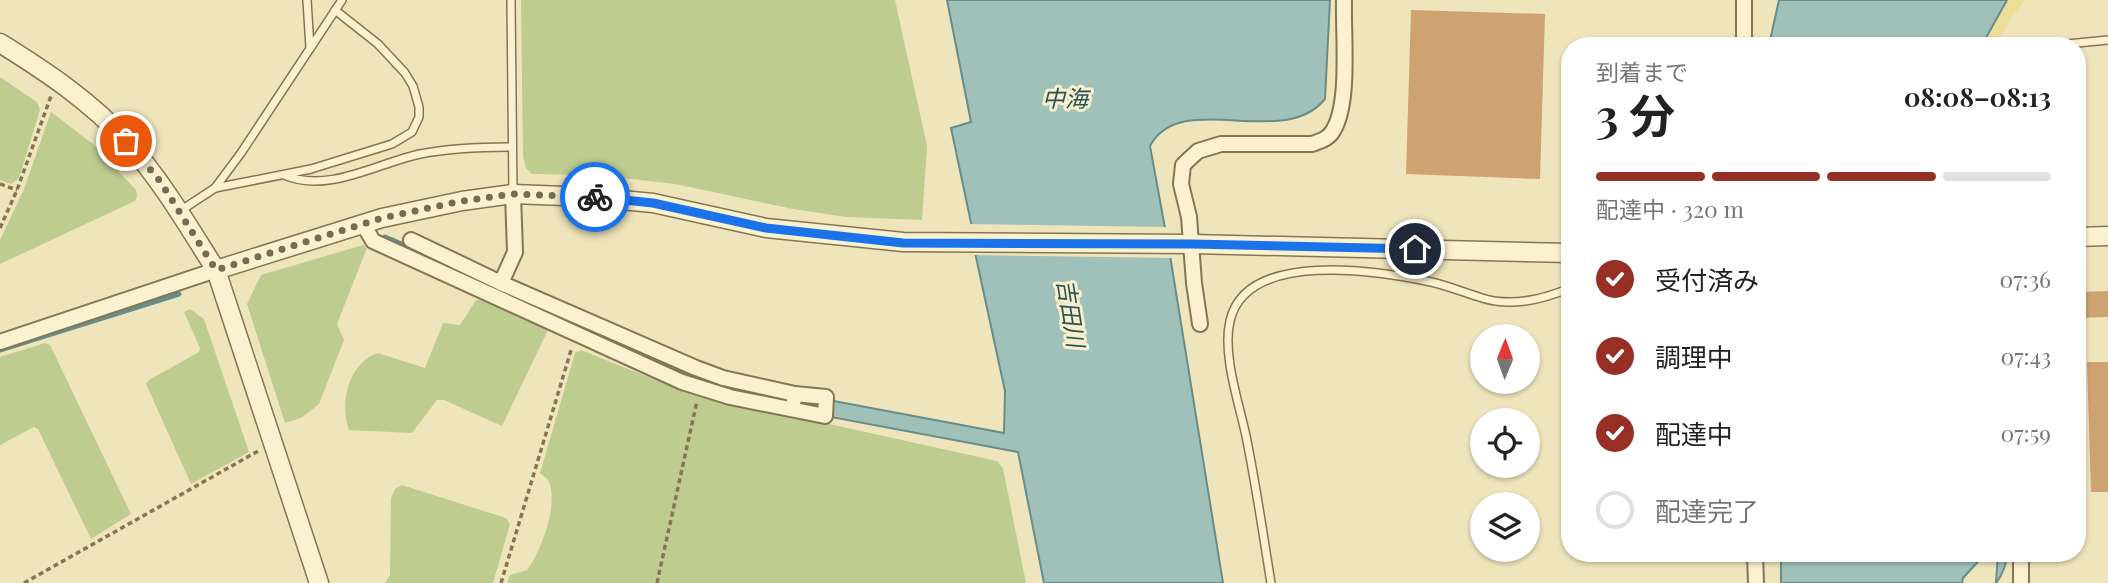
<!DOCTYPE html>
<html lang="ja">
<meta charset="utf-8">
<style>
:root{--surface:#fff;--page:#f2f2f2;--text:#222;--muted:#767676;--line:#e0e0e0;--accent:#972f24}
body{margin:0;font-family:"Playfair Display","Noto Sans JP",serif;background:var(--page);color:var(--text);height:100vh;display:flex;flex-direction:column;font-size:26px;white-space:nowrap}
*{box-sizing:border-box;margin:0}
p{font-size:23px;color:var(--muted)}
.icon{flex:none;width:38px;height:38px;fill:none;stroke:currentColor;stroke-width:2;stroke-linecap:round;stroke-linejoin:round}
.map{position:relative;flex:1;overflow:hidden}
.side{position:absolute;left:1561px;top:37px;width:525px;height:525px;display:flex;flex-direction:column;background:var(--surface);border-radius:28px;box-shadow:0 2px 5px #0004}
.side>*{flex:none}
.needle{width:46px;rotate:1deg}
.fabs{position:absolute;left:1470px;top:324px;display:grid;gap:14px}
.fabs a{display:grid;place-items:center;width:70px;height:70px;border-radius:50%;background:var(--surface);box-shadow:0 2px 5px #0004;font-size:35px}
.pin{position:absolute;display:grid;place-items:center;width:60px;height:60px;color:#fff;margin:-30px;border:4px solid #fff;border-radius:50%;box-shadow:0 2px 7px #0007}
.courier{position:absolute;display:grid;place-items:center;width:70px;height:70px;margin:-35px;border:5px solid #1a73e8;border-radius:50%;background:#fff;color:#222;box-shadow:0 2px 9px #0007}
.summary em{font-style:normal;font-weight:700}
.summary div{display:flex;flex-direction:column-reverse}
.summary{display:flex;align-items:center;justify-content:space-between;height:119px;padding:0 35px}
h1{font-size:46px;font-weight:700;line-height:52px}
.bar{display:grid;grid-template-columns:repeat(4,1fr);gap:10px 7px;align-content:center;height:84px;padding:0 35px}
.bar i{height:9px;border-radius:5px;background:var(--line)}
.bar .current{background:var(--accent)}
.bar p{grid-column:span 4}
ol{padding:0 35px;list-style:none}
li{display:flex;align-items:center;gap:21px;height:77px}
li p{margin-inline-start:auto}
li .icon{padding:7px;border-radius:50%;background:var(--accent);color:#fff;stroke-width:4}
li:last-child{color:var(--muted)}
li i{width:38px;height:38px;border:4px solid var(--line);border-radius:50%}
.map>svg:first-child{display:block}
.green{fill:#bfcc90}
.sand{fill:#ecdf98}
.water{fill:#a0c0ba;stroke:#688d88;stroke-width:2}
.pier{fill:#efe5bc}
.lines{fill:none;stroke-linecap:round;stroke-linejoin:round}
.stream{stroke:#688d88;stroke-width:5}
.building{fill:#cea271}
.service-casing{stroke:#867555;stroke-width:10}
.minor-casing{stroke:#867555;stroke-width:18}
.tertiary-casing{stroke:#867555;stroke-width:21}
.path{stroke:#867555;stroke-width:3.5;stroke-dasharray:5 3.5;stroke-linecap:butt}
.service{stroke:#faf1cf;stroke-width:7}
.minor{stroke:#faf1cf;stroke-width:14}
.tertiary{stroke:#faf1cf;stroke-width:18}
.done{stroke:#766b53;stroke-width:7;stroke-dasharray:0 12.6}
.route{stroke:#1a73e8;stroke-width:9}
.labels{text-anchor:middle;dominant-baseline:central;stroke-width:6;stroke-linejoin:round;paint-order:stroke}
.water-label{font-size:23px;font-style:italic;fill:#295455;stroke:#f6eecc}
</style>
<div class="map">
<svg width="2108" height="583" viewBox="0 0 2108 583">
<rect width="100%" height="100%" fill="#efe5bc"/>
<g class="green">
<polygon points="521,0 895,0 927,146 922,220 846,217 793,209 675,184 597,175 532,174 526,168 523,157"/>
<polygon points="0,77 37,102 40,110 19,178 11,184 0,180"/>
<polygon points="51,112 93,144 136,190 137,196 135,201 0,264 0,240 24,189"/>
<polygon points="363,245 367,248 337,324 344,340 319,404 301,418 285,423 247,304 261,275"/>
<path d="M480 299 547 328V332L502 426 444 400H437L412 433 349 430C339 403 349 362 378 353L425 368 443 323 460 325 476 300Z"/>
<polygon points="190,309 204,319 249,452 191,484 146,384 149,380 199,352 200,348 184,312"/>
<polygon points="45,343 50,345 131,514 91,539 38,429 34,427 0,445 0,357"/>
<path d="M581 350 688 393 997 461 1003 468 1026 583H507L510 575 527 570C541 552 560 502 548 480 546 477 542 475 540 473L575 353Z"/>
<polygon points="402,485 506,518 510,524 493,583 385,583 390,575 391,498 395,489"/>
</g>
<polygon class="sand" points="2008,0 2025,0 2012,17 1996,45 1983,45"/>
<g class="water">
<path d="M947 0H1330L1325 99C1283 151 1181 88 1150 146L1167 239 974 237 951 128 971 122Z"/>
<polygon points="1779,0 2007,0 1982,45 1773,45 1771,36"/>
<polygon points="974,248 1169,249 1223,583 1044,583 1018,452 831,417 830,403 834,401 1004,433 1005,391"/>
<polygon points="1781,553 1986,553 1963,578 1962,583 1781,583"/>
<path d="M1998 553H2007C2007 563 2002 576 1996 583Z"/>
</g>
<g class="pier">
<polygon points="968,224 1169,227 1171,240 971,238"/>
<polygon points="971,248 1172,248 1174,258 972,255"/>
</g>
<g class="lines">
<g class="stream">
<polyline points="385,237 411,248"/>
<polyline points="499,290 566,322"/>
<polyline points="578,327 703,381 780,398"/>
<polyline points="0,350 179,294"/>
<polyline points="796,401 824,407"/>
</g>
</g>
<g class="building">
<polygon points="1411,10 1545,14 1540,179 1406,174"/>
<polygon points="2108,291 2108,317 2077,318 2077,292"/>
<polygon points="2087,362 2108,362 2108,492 2091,492"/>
</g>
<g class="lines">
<g class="service-casing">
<g id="service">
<polyline points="307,0 310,48"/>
<polyline points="511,0 513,193"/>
<polyline points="2047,46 2108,40"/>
<path d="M284 175C328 194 377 163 420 154 451 148 481 147 512 147"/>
<polyline points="215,188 311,169 392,144 412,132 419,117 419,107 413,86 405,73 378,44 335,10"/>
<polyline points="180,211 215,188 241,153 342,0"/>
<path d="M1271 583C1263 534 1256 485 1246 436 1239 403 1222 354 1230 321 1246 249 1379 271 1431 282 1449 286 1465 293 1482 298 1511 307 1542 300 1570 288"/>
</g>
</g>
<g class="minor-casing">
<g id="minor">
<polyline points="1744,0 1744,46"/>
<polyline points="363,224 373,241 682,382 730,397 825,416 826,397 795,394"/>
<polyline points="411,240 501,283 696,368 723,378 795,394 794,400"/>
<polyline points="501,283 515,252 513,194"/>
<path d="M1200 324 1194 283 1189 217 1181 184 1183 165 1198 151 1221 144H1312C1321 141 1330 138 1334 129 1350 101 1343 34 1344 0"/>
<polyline points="0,342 216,270"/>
<polyline points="1755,553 1756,583"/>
<polyline points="2021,553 2021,583"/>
</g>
</g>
<g class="tertiary-casing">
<g id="tertiary">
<path d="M0 43C45 71 92 102 127 142 162 181 188 226 216 270"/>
<polyline points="2077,237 2108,236"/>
<polyline points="319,583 216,270 382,218 462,201 513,194 590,197 653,203 766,228 903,242 1192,244 1570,253"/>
</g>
</g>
<g class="path">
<polyline points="0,184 17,190"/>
<polyline points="0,228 17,190 51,96"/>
<polyline points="24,583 260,450"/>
<polyline points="501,583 572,347"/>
<polyline points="657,583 697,401"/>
</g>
<use href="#service" class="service"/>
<use href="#minor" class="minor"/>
<use href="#tertiary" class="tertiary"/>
</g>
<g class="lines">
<polyline class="done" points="126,141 160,181 216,270 382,218 462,201 513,194 595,197"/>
<polyline class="route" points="595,197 653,203 766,228 903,243 1192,244 1415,249"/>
</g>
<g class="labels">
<g class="water-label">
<text x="1065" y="97">中海</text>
<text transform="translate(1072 313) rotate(81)">吉田川</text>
</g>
</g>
</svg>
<div class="fabs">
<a><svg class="needle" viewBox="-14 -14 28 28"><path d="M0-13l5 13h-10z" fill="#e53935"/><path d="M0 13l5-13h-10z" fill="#767676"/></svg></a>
<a><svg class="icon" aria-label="locate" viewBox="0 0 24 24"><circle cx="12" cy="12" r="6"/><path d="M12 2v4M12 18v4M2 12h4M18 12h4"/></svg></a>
<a><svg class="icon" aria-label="layers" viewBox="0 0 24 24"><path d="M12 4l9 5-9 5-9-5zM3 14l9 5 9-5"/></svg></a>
</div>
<div class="pin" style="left:126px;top:141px;background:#ea580c"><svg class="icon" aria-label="bag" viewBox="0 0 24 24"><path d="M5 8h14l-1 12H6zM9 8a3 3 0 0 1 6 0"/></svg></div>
<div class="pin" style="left:1415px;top:249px;background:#1f2937"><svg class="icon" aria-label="home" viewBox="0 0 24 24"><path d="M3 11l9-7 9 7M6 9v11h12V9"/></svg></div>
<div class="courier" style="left:595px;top:197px"><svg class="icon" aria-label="bike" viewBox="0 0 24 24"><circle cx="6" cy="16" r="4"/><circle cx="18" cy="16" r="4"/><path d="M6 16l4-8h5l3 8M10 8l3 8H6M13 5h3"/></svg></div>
<section class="side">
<div class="summary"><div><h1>3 分</h1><p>到着まで</p></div><em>08:08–08:13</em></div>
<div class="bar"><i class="current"></i><i class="current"></i><i class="current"></i><i></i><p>配達中 · 320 m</p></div>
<ol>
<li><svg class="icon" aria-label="check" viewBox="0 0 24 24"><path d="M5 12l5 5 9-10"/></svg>受付済み<p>07:36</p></li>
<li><svg class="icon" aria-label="check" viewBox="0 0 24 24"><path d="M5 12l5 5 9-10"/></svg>調理中<p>07:43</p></li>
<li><svg class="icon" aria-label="check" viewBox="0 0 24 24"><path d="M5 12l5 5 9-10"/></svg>配達中<p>07:59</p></li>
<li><i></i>配達完了</li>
</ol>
</section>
</div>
